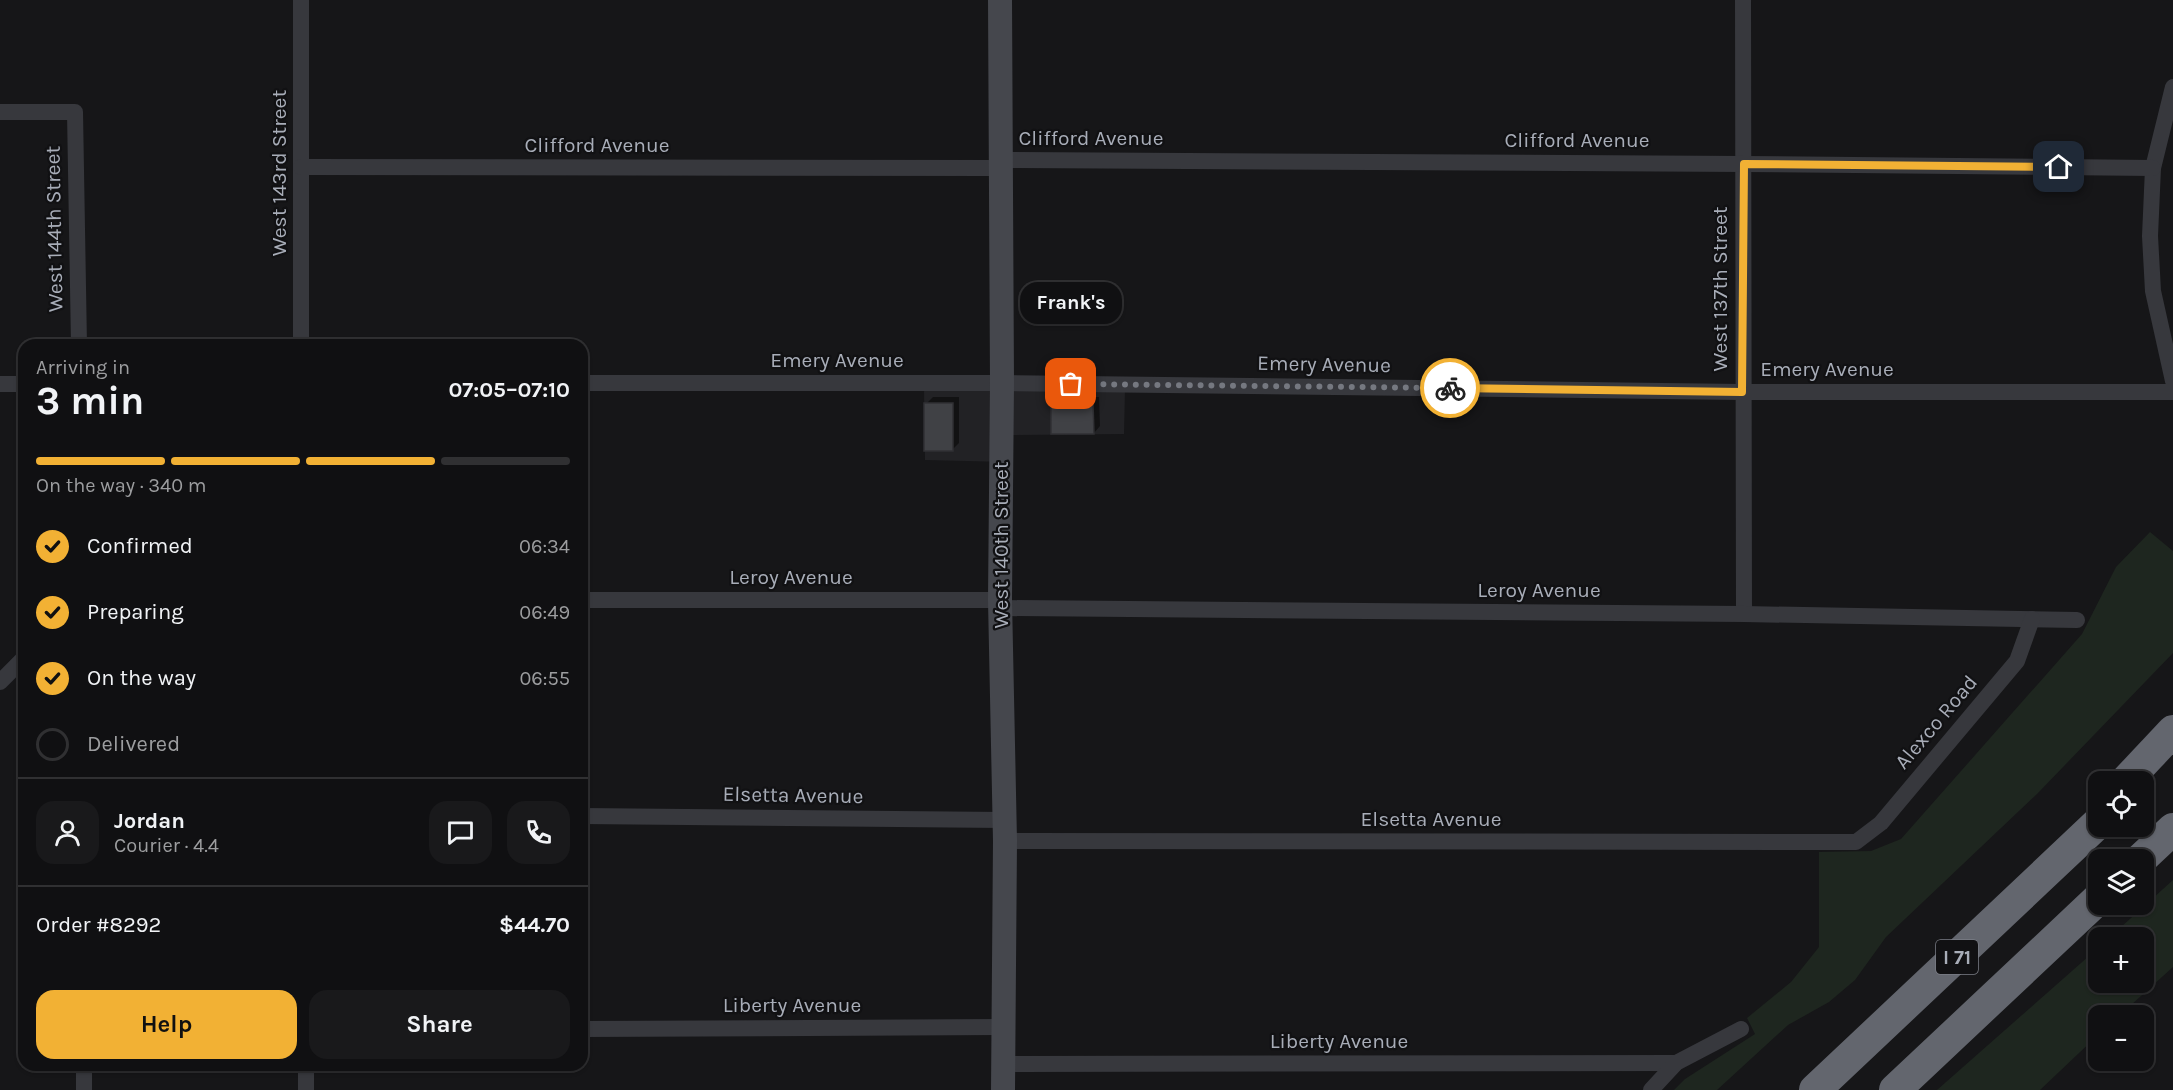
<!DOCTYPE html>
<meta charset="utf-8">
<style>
:root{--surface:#101012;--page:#19191b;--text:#f1f3f6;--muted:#9c9d9f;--line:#303032;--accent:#f2b134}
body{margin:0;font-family:Karla,sans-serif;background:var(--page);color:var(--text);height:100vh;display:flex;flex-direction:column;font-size:22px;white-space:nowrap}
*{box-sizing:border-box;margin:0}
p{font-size:20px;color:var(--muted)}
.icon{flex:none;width:33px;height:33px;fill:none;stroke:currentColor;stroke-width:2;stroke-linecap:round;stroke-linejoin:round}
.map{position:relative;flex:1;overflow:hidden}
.details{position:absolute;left:18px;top:339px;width:570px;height:732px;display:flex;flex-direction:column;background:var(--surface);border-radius:18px;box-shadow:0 2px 4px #0004,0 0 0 2px var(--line)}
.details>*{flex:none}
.fabs{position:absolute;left:2088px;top:771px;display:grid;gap:12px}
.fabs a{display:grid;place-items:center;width:66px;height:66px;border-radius:12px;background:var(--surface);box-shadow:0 2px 4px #0004,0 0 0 2px var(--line);font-size:30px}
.pin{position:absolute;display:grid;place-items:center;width:51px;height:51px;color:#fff;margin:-26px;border-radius:12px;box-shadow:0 3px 9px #0006}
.courier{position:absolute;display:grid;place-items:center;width:60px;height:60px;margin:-30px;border:4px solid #f2b134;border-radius:50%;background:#fff;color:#222;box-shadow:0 2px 8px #0007}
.bubble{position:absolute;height:42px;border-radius:18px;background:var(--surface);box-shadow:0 2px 4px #0004,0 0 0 2px var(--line);font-size:20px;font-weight:700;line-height:42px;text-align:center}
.head em{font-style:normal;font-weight:700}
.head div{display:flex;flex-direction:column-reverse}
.head{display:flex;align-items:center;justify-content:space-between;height:102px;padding:0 18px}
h1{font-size:39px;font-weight:700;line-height:45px}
.bar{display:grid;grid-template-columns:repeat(4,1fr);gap:9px 6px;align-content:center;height:72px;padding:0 18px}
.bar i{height:8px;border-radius:4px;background:var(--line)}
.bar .current{background:var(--accent)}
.bar p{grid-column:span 4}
.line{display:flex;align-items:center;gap:15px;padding:0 18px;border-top:2px solid var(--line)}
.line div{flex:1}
.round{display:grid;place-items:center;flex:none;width:63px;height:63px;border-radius:18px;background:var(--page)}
ol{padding:0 18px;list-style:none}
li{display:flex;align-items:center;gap:18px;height:66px}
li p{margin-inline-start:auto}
li .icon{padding:6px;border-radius:50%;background:var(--accent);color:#111;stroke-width:4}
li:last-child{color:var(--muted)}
li i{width:33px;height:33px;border:3px solid var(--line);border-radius:50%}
.primary-button{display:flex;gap:12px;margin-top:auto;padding:12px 18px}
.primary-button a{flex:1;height:69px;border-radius:18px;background:var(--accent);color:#111;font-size:24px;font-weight:700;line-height:69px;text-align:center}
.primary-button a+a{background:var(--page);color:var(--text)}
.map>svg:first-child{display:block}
.built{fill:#222225}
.green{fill:#1e261f}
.shadow{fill:#0007}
.building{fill:#404145;stroke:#303034;stroke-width:1.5}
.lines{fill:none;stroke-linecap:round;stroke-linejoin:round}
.street{stroke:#37383d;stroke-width:16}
.secondary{stroke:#45474d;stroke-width:24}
.highway{stroke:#63666e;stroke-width:32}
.done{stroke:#757880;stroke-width:6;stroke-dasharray:0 10.8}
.route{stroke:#f2b134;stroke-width:8}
.labels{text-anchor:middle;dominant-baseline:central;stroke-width:4.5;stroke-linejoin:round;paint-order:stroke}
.shield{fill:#111113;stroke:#7b7e86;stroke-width:1.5}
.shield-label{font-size:20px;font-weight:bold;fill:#a8adb8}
.street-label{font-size:21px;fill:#a8adb8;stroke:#111113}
</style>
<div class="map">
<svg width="2173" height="1090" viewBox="0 0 2173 1090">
<rect width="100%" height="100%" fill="#161618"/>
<polygon class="built" points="924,389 1125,389 1124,434 1008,435 1007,462 925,460"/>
<g class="green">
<polygon points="2150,532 2173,551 2173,653 2037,794 1886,937 1855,980 1829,1002 1788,1025 1717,1090 1674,1090 1685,1079 1755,1034 1747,1018 1791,982 1819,947 1819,852 1871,851 1901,839 2082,634 2116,567"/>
<polygon points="2173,880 2173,967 2120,1015 2098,1016 2098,1035 2040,1090 1937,1090 2098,948 2098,982 2144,982 2144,938 2110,937"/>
</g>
<g class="shadow">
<polygon points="933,397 959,397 959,443 952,450 926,404"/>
<polygon points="1063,397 1099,397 1100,426 1094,433 1056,404"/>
</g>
<g class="building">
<rect x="924" y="403" width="29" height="48"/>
<polygon points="1055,403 1093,403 1094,434 1051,434 1051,408"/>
</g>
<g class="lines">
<g class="street">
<polyline points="301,0 301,345"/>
<polyline points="1743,0 1744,614"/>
<polyline points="2173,87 2153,168 2150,236 2153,291 2173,381"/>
<polyline points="0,112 75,112 79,345"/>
<polyline points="1001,160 1744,164 2153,168"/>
<polyline points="301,167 1001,168"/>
<polyline points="582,383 1002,383 1742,392 2173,392"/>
<polyline points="0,384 24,384"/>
<polyline points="582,600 1000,600"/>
<polyline points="1001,608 1744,614 2077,620"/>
<polyline points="0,682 24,658"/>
<polyline points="582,816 1004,820"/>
<polyline points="1005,841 1856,842 1881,823 2017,661 2032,619"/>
<polyline points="582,1029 1002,1027"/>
<polyline points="1003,1064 1676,1063"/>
<polyline points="306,1065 306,1090"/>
<polyline points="84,1090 84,1065"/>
<polyline points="1651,1090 1676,1063 1741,1029"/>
</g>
<polyline class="secondary" points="1000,0 1002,383 1000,600 1005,841 1003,1090"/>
<g class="highway">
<polyline points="2125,782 2173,731"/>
<polyline points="2140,860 2173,829"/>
<polyline points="1815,1090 2098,823"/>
<polyline points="1895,1090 2098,899"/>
</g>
</g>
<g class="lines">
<polyline class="done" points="1071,384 1450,388"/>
<polyline class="route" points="1450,388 1742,392 1744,164 2059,167"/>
</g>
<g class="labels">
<rect class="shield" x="1936" y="940" width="42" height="34" rx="4.5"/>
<g class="shield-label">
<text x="1957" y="957">I 71</text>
</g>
<g class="street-label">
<text x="1091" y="138">Clifford Avenue</text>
<text x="1577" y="140">Clifford Avenue</text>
<text x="597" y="145">Clifford Avenue</text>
<text transform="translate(279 173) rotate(-90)">West 143rd Street</text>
<text transform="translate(54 229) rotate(-91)">West 144th Street</text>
<text transform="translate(1720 289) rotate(-90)">West 137th Street</text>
<text x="837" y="360">Emery Avenue</text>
<text transform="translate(1324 364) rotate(1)">Emery Avenue</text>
<text x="1827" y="369">Emery Avenue</text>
<text transform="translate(1001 545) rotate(-90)">West 140th Street</text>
<text x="791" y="577">Leroy Avenue</text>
<text x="1539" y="590">Leroy Avenue</text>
<text transform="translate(1936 722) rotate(-50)">Alexco Road</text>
<text transform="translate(793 795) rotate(1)">Elsetta Avenue</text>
<text x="1431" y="819">Elsetta Avenue</text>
<text x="792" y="1005">Liberty Avenue</text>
<text x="1339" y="1041">Liberty Avenue</text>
</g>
</g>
</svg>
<div class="fabs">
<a><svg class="icon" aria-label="locate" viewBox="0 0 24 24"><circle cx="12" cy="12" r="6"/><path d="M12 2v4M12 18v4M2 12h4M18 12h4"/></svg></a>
<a><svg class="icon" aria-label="layers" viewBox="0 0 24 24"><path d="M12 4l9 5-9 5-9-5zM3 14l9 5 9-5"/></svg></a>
<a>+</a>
<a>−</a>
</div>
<div class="pin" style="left:1071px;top:384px;background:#ea580c"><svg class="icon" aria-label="bag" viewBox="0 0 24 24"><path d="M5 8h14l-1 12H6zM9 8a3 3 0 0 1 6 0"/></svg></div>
<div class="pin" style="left:2059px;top:167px;background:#1f2937"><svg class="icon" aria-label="home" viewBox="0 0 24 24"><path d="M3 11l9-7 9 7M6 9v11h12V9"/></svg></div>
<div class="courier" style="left:1450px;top:388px"><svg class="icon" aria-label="bike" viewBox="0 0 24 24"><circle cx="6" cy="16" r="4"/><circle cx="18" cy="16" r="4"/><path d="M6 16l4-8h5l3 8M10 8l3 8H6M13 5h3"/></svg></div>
<div class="bubble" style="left:1020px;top:282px;width:102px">Frank's</div>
<section class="details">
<div class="head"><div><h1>3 min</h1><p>Arriving in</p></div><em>07:05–07:10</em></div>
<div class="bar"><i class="current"></i><i class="current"></i><i class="current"></i><i></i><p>On the way · 340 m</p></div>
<ol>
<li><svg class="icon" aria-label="check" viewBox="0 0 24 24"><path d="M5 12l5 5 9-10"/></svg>Confirmed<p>06:34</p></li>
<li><svg class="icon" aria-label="check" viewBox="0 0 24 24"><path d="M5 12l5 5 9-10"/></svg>Preparing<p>06:49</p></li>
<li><svg class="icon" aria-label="check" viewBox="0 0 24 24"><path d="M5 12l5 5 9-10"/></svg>On the way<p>06:55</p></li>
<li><i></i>Delivered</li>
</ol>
<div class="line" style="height:108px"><a class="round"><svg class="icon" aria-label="person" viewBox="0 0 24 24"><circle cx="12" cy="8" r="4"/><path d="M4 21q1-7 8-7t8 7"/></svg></a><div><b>Jordan</b><p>Courier · 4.4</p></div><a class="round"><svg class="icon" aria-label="chat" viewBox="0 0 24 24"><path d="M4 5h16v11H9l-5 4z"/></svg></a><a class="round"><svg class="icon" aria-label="phone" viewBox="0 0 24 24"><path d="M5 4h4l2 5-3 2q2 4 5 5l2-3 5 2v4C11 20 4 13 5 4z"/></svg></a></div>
<div class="line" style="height:78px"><div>Order #8292</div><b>$44.70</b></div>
<div class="primary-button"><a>Help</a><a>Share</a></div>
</section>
</div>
